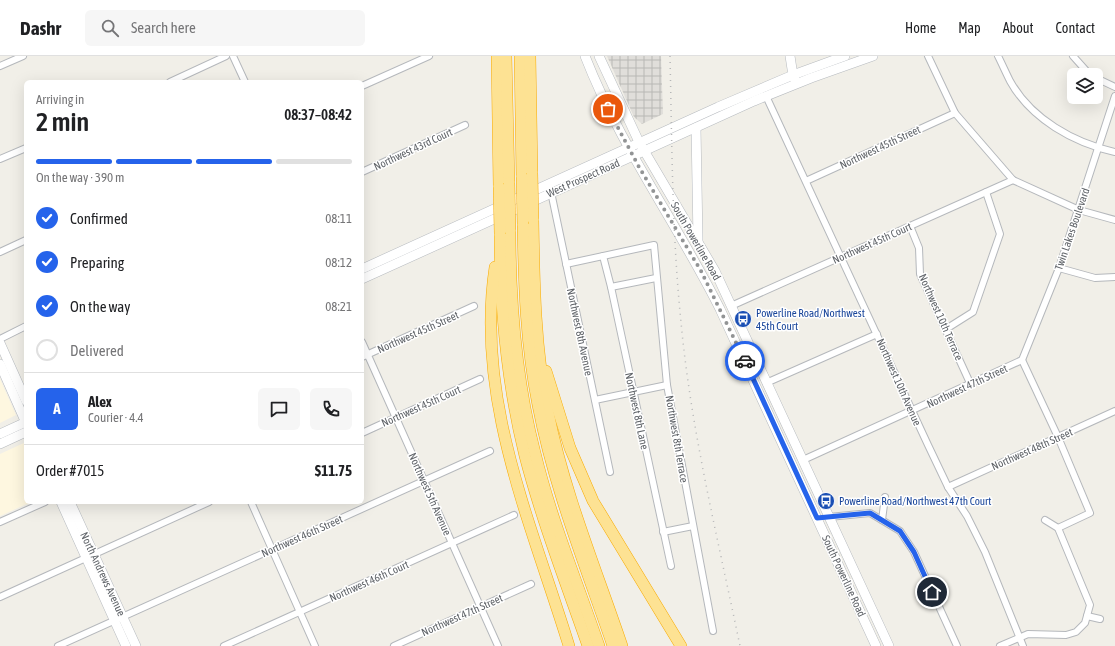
<!DOCTYPE html>
<meta charset="utf-8">
<style>
:root{--surface:#fff;--page:#f6f6f6;--text:#202124;--muted:#757577;--line:#e0e0e0;--accent:#2563eb}
body{margin:0;font-family:"Asap Condensed",sans-serif;background:var(--page);color:var(--text);height:100vh;display:flex;flex-direction:column;font-size:15px;white-space:nowrap}
*{box-sizing:border-box;margin:0}
p{font-size:13px;color:var(--muted)}
.icon{flex:none;width:22px;height:22px;fill:none;stroke:currentColor;stroke-width:2;stroke-linecap:round;stroke-linejoin:round}
.map{position:relative;flex:1;overflow:hidden}
.details{position:absolute;left:24px;top:24px;width:340px;height:424px;display:flex;flex-direction:column;background:var(--surface);border-radius:6px;box-shadow:0 4px 16px #0002}
.details>*{flex:none}
.buttons{position:absolute;left:1067px;top:12px;display:grid;gap:8px}
.buttons a{display:grid;place-items:center;width:36px;height:36px;border-radius:6px;background:var(--surface);box-shadow:0 4px 16px #0002;font-size:20px}
.pin{position:absolute;display:grid;place-items:center;width:34px;height:34px;color:#fff;margin:-17px;border:2px solid #fff;border-radius:50%;box-shadow:0 1px 4px #0007}
.courier{position:absolute;display:grid;place-items:center;width:40px;height:40px;margin:-20px;border:3px solid #2563eb;border-radius:50%;background:#fff;color:#222;box-shadow:0 1px 5px #0007}
.headline em{font-style:normal;font-weight:600}
.headline div{display:flex;flex-direction:column-reverse}
.headline{display:flex;align-items:center;justify-content:space-between;height:68px;padding:0 12px}
h1{font-size:26px;font-weight:600;line-height:30px}
.bar{display:grid;grid-template-columns:repeat(4,1fr);gap:6px 4px;align-content:center;height:48px;padding:0 12px}
.bar i{height:5px;border-radius:3px;background:var(--line)}
.bar .current{background:var(--accent)}
.bar p{grid-column:span 4}
.line{display:flex;align-items:center;gap:10px;padding:0 12px;border-top:1px solid var(--line)}
.line div{flex:1}
.round{display:grid;place-items:center;flex:none;width:42px;height:42px;border-radius:6px;background:var(--page)}
ol{padding:0 12px;list-style:none}
li{display:flex;align-items:center;gap:12px;height:44px}
li p{margin-inline-start:auto}
li .icon{padding:4px;border-radius:50%;background:var(--accent);color:#fff;stroke-width:4}
li:last-child{color:var(--muted)}
li i{width:22px;height:22px;border:2px solid var(--line);border-radius:50%}
header{display:flex;align-items:center;gap:24px;box-sizing:border-box;height:56px;padding:0 20px;background:var(--surface);border-bottom:1px solid var(--line)}
header strong{font-size:19px}
nav{display:flex;gap:22px;margin-inline-start:auto;font-size:14px}
.search{width:280px;height:36px;background:var(--page);display:flex;align-items:center;gap:10px;box-sizing:border-box;padding:0 14px;border-radius:6px;color:var(--muted);font-size:15px}
.map>svg:first-child{display:block}
.commercial{fill:#fef7e0}
.industrial{fill:url(#industrial-grid)}
.lines{fill:none;stroke-linecap:round;stroke-linejoin:round}
.street-casing{stroke:#b5b8bc;stroke-width:8}
.secondary-casing{stroke:#b6babf;stroke-width:10}
.highway-casing{stroke:#f9ab00;stroke-width:12}
.street{stroke:#fff;stroke-width:6}
.secondary{stroke:#fff;stroke-width:9}
.highway{stroke:#fde293;stroke-width:11}
.rail{stroke:#b6b7b8;stroke-width:1.5;stroke-dasharray:1 5;stroke-linecap:butt}
.highway-bridge-casing{stroke:#f9ab00;stroke-width:12;stroke-linecap:butt}
.highway-bridge{stroke:#fde293;stroke-width:11}
.done{stroke:#929495;stroke-width:4;stroke-dasharray:0 7.2}
.route{stroke:#2563eb;stroke-width:5}
.labels{text-anchor:middle;dominant-baseline:central;stroke-width:3;stroke-linejoin:round;paint-order:stroke}
.street-label{font-size:11px;fill:#5f6368;stroke:#fff}
.transit-label{font-size:11px;fill:#164399;stroke:#fff;text-anchor:start}
</style>
<header>
<strong>Dashr</strong>
<div class="search"><svg class="icon" aria-label="search" viewBox="0 0 24 24"><circle cx="10" cy="10" r="6"/><path d="M15 15l6 6"/></svg>Search here</div>
<nav><a>Home</a><a>Map</a><a>About</a><a>Contact</a></nav>
</header>
<div class="map">
<svg width="1115" height="590" viewBox="0 0 1115 590">
<defs>
<pattern id="industrial-grid" width="8" height="8" patternUnits="userSpaceOnUse"><rect width="8" height="8" fill="#e0deda"/><path d="M0 4h8M4 0v8" fill="none" stroke="#b9b8b5"/></pattern>
</defs>
<rect width="100%" height="100%" fill="#f1efe8"/>
<g class="commercial">
<polygon points="0,323 16,359 0,367"/>
<polygon points="26,386 26,446 31,446 0,460 0,398"/>
</g>
<polygon class="industrial" points="607,0 661,0 663,58 642,68 634,61"/>
<g class="lines">
<g class="street-casing">
<g id="street">
<polyline points="233,0 245,26"/>
<polyline points="928,0 955,57 1013,124 1079,154 1115,164"/>
<path d="M998 0C1002 8 1006 17 1010 25 1031 63 1074 87 1115 96"/>
<polyline points="1073,0 1090,19"/>
<polyline points="0,10 23,0"/>
<polyline points="1096,22 1115,31"/>
<polyline points="170,26 226,0"/>
<polyline points="362,30 429,0"/>
<polyline points="766,40 928,389 948,431 967,460 985,496 1023,590"/>
<polyline points="0,103 26,92"/>
<polyline points="362,116 465,69"/>
<polyline points="806,125 955,57"/>
<polyline points="551,136 610,416"/>
<polyline points="910,170 919,192 920,218 970,327"/>
<polyline points="0,196 26,184"/>
<polyline points="603,200 611,231 671,510"/>
<polyline points="566,208 654,189 667,329 713,575"/>
<polyline points="1059,212 1095,222 1115,221"/>
<polyline points="611,231 656,222"/>
<polyline points="731,250 1013,124"/>
<polyline points="946,273 973,256 1000,178 986,136"/>
<polyline points="0,283 26,270"/>
<polyline points="362,286 498,590"/>
<polyline points="362,301 474,250"/>
<polyline points="1022,304 1059,212 1115,40"/>
<polyline points="1022,304 1058,381 1090,457 1058,472"/>
<polyline points="766,327 877,278"/>
<polyline points="595,344 667,329"/>
<polyline points="362,377 480,323"/>
<polyline points="803,404 1022,304"/>
<polyline points="948,431 1115,355"/>
<polyline points="251,446 315,590"/>
<polyline points="829,461 870,457 900,475 914,496 957,590"/>
<polyline points="882,464 885,441"/>
<polyline points="0,466 45,446"/>
<polyline points="663,476 693,470"/>
<polyline points="0,541 209,446"/>
<polyline points="1087,560 1100,563"/>
<polyline points="58,590 490,395"/>
<polyline points="224,590 514,459"/>
<polyline points="394,590 531,528"/>
<polyline points="1000,590 1028,578 1066,579 1076,576 1085,567 1090,549 1058,472 1045,464"/>
</g>
</g>
<g class="secondary-casing">
<g id="secondary">
<path d="M585 0C620 90 677 167 720 253L876 590"/>
<polyline points="599,0 639,86 715,215 889,590"/>
<polyline points="790,0 792,13 795,24"/>
<polyline points="696,72 698,184"/>
<polyline points="362,213 718,51 793,19 845,0"/>
<polyline points="362,223 754,45 811,22 873,0"/>
<polyline points="0,287 26,345"/>
<polyline points="0,308 26,367"/>
<polyline points="0,378 26,366"/>
<polyline points="0,388 26,376"/>
<polyline points="61,446 126,590"/>
<polyline points="70,446 136,590"/>
</g>
</g>
<g class="highway-casing">
<g id="highway">
<polyline points="497,0 499,131"/>
<polyline points="506,0 509,127"/>
<polyline points="520,0 522,121"/>
<polyline points="530,0 532,117"/>
<path d="M533 163C534 228 535 293 548 356 564 436 596 513 622 590"/>
<path d="M523 168C524 229 526 289 538 349 554 432 586 511 613 590"/>
<path d="M510 174C510 250 516 324 535 397 551 463 577 526 599 590"/>
<path d="M500 178C500 253 507 328 525 400 542 465 566 527 588 590"/>
<path d="M495 211C475 343 531 466 569 590"/>
<polyline points="546,315 570,392 593,445 681,590"/>
</g>
</g>
<use href="#street" class="street"/>
<use href="#secondary" class="secondary"/>
<use href="#highway" class="highway"/>
<path class="rail" d="M670 0C672 89 672 178 681 266 691 375 718 483 740 590"/>
<g class="highway-bridge-casing">
<g id="highway-bridge">
<polyline points="532,117 533,163"/>
<polyline points="522,121 523,168"/>
<polyline points="509,127 510,174"/>
<polyline points="499,131 500,178"/>
</g>
</g>
<use href="#highway-bridge" class="highway-bridge"/>
</g>
<g class="lines">
<polyline class="done" points="608,53 639,111 701,215 745,305"/>
<polyline class="route" points="745,305 817,462 870,457 900,475 914,496 932,536"/>
</g>
<defs>
<g id="bus-disc" transform="scale(0.9)"><circle r="9.5" fill="#1a4fb4" stroke="#fff"/><path d="M-5-6H5V4H4V6H2V4H-2V6H-4V4H-5ZM-3.5-4V0h7V-4ZM-3.5 1.2v1.5H-2V1.2ZM2 1.2v1.5H3.5V1.2Z" fill="#fff"/></g>
</defs>
<g fill-rule="evenodd">
<use href="#bus-disc" x="743" y="263"/>
<use href="#bus-disc" x="826" y="445"/>
</g>
<g class="labels">
<g class="street-label">
<text transform="translate(880 91) rotate(-25)">Northwest 45th Street</text>
<text transform="translate(413 93) rotate(-25)">Northwest 43rd Court</text>
<text transform="translate(583 122) rotate(-24)">West Prospect Road</text>
<text transform="translate(1072 173) rotate(-71)">Twin Lakes Boulevard</text>
<text transform="translate(696 185) rotate(60)">South Powerline Road</text>
<text transform="translate(872 187) rotate(-24)">Northwest 45th Court</text>
<text transform="translate(941 261) rotate(66)">Northwest 10th Terrace</text>
<text transform="translate(418 276) rotate(-24)">Northwest 45th Street</text>
<text transform="translate(580 276) rotate(78)">Northwest 8th Avenue</text>
<text transform="translate(899 326) rotate(66)">Northwest 10th Avenue</text>
<text transform="translate(967 330) rotate(-25)">Northwest 47th Street</text>
<text transform="translate(421 350) rotate(-24)">Northwest 45th Court</text>
<text transform="translate(637 355) rotate(78)">Northwest 8th Lane</text>
<text transform="translate(677 383) rotate(80)">Northwest 8th Terrace</text>
<text transform="translate(1032 393) rotate(-24)">Northwest 48th Street</text>
<text transform="translate(430 438) rotate(66)">Northwest 5th Avenue</text>
<text transform="translate(302 480) rotate(-24)">Northwest 46th Street</text>
<text transform="translate(103 518) rotate(65)">North Andrews Avenue</text>
<text transform="translate(844 520) rotate(65)">South Powerline Road</text>
<text transform="translate(369 525) rotate(-24)">Northwest 46th Court</text>
<text transform="translate(462 559) rotate(-24)">Northwest 47th Street</text>
</g>
<g class="transit-label">
<text x="756" y="257">Powerline Road/Northwest<tspan x="756" dy="13">45th Court</tspan></text>
<text x="839" y="445">Powerline Road/Northwest 47th Court</text>
</g>
</g>
</svg>
<div class="buttons">
<a><svg class="icon" aria-label="layers" viewBox="0 0 24 24"><path d="M12 4l9 5-9 5-9-5zM3 14l9 5 9-5"/></svg></a>
</div>
<div class="pin" style="left:608px;top:53px;background:#ea580c"><svg class="icon" aria-label="bag" viewBox="0 0 24 24"><path d="M5 8h14l-1 12H6zM9 8a3 3 0 0 1 6 0"/></svg></div>
<div class="pin" style="left:932px;top:536px;background:#1f2937"><svg class="icon" aria-label="home" viewBox="0 0 24 24"><path d="M3 11l9-7 9 7M6 9v11h12V9"/></svg></div>
<div class="courier" style="left:745px;top:305px"><svg class="icon" aria-label="car" viewBox="0 0 24 24"><path d="M5 17H2v-5l4-1 3-4h7l3 4 3 1v5h-3M9 17h6M6 11h13"/><circle cx="7" cy="17" r="2"/><circle cx="17" cy="17" r="2"/></svg></div>
<section class="details">
<div class="headline"><div><h1>2 min</h1><p>Arriving in</p></div><em>08:37–08:42</em></div>
<div class="bar"><i class="current"></i><i class="current"></i><i class="current"></i><i></i><p>On the way · 390 m</p></div>
<ol>
<li><svg class="icon" aria-label="check" viewBox="0 0 24 24"><path d="M5 12l5 5 9-10"/></svg>Confirmed<p>08:11</p></li>
<li><svg class="icon" aria-label="check" viewBox="0 0 24 24"><path d="M5 12l5 5 9-10"/></svg>Preparing<p>08:12</p></li>
<li><svg class="icon" aria-label="check" viewBox="0 0 24 24"><path d="M5 12l5 5 9-10"/></svg>On the way<p>08:21</p></li>
<li><i></i>Delivered</li>
</ol>
<div class="line" style="height:72px"><b class="round" style="background:var(--accent);color:#fff">A</b><div><b>Alex</b><p>Courier · 4.4</p></div><a class="round"><svg class="icon" aria-label="chat" viewBox="0 0 24 24"><path d="M4 5h16v11H9l-5 4z"/></svg></a><a class="round"><svg class="icon" aria-label="phone" viewBox="0 0 24 24"><path d="M5 4h4l2 5-3 2q2 4 5 5l2-3 5 2v4C11 20 4 13 5 4z"/></svg></a></div>
<div class="line" style="height:52px"><div>Order #7015</div><b>$11.75</b></div>
</section>
</div>
